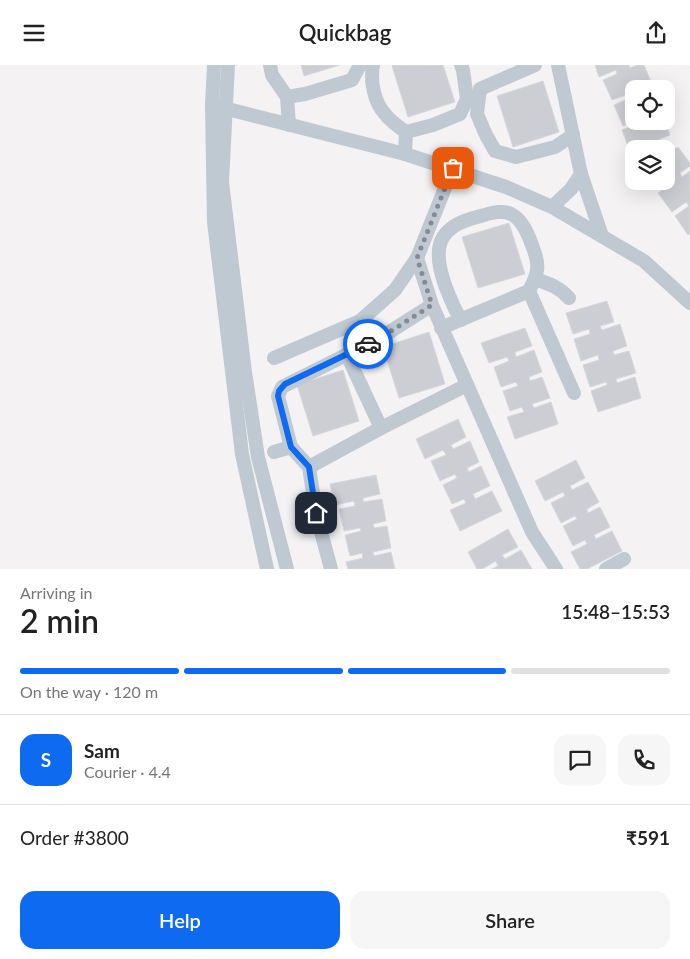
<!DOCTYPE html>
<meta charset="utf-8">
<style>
:root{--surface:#fff;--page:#f6f6f6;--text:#222;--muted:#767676;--line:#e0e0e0;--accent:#0f6af2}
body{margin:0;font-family:Lato,sans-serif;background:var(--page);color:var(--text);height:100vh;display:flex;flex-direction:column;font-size:19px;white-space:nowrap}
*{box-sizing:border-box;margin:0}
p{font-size:16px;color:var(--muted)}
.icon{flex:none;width:28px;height:28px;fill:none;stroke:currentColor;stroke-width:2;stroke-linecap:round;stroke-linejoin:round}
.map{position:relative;height:504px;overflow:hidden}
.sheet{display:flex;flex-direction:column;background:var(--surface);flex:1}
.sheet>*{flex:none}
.buttons{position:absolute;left:625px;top:15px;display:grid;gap:10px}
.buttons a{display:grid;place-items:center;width:50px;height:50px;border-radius:10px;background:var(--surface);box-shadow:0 5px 20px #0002;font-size:25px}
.pin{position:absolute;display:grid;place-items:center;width:42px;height:42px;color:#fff;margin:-21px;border-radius:10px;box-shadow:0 2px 8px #0006}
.courier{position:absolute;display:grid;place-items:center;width:50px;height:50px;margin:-25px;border:4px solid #0f6af2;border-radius:50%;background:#fff;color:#222;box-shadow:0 1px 6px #0007}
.head em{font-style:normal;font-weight:600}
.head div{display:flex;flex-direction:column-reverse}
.head{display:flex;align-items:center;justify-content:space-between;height:85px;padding:0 20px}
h1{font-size:32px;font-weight:600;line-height:38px}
.bar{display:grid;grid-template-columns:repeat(4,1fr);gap:8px 5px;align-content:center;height:60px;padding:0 20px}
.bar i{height:6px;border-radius:4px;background:var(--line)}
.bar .current{background:var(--accent)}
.bar p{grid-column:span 4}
.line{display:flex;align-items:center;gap:12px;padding:0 20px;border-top:1px solid var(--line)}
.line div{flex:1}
.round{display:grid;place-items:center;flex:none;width:52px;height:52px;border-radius:15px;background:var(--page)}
.primary-button{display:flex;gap:10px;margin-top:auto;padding:10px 20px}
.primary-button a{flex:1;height:58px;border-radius:15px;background:var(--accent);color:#fff;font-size:20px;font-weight:600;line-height:58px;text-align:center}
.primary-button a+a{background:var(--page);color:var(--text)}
header{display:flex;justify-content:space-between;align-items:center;height:65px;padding:0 20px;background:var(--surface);font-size:22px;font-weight:600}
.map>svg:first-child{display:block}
.building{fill:#ccced4;stroke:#d6d8de}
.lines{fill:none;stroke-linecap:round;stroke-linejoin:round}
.minor{stroke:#bfc9d2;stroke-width:14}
.done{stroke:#848b94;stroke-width:5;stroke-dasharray:0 9}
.route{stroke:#0f6af2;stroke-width:6}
</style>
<header><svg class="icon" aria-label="menu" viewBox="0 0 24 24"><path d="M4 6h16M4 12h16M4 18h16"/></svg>Quickbag<svg class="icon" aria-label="share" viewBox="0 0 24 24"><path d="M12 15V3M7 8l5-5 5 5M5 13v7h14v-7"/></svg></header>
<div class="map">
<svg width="690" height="504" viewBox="0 0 690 504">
<rect width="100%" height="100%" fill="#f4f2f2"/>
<g class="building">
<polygon points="301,0 340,0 304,11"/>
<polygon points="395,0 443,0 455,37 408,52 392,1"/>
<polygon points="595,0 629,0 630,3 637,0 644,0 652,19 640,24 634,24 635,56 623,61 614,40 627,34 626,30 612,35 603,15 617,9 616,5 599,12"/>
<polygon points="543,16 559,67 513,82 497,31"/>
<polygon points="636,56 665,56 670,70 630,86 622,65 637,59"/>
<polygon points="678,82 690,98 690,101 680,108 682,112 690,106 690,169 688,170 675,151 689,141 686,137 672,147 658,128 672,118 669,114 666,116 666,90"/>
<polygon points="651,116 666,116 656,124"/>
<polygon points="509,158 525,209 478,223 462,172"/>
<polygon points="607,236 614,257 600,261 602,265 620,259 627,281 613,286 614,290 629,286 636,308 616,314 617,318 635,312 641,333 598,347 591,326 607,320 606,317 590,322 583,300 599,295 598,290 581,296 574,274 590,269 589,264 573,269 566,248"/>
<polygon points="525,263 532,281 515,287 516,292 534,285 542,307 529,312 530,316 542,312 550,333 532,339 534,343 551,337 558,359 515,374 507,352 524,347 522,342 510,346 503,326 518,321 516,317 501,322 494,302 509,296 507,292 489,298 481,278"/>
<polygon points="429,267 445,319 399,333 383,282"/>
<polygon points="343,305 359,356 313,371 297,320"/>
<polygon points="458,354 466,372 451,380 453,384 470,376 479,397 467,403 469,407 481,401 490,421 473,429 475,434 492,426 502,446 460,466 450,445 466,438 464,434 452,439 443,420 457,413 455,409 440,416 431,396 446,390 443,385 425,394 416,374"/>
<polygon points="576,395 585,413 570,421 572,425 588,417 599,437 587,444 588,448 600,442 610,462 594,470 596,474 612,466 622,486 587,504 580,504 571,487 587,479 585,475 573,481 563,461 577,454 575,451 561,458 551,438 565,431 563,427 545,436 535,416"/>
<polygon points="376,410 380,429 363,433 363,437 382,434 386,456 373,459 374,463 387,461 391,483 373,487 374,491 391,487 395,504 348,504 346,497 363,493 362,488 350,491 345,470 361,466 360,463 344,466 339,444 355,441 354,436 335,440 330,419"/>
<polygon points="508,464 518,482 502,490 505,494 521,485 532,504 492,504 498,501 496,496 482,504 477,504 468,487"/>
</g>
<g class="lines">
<g class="minor">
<polyline points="214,0 212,40 214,157 242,389 267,504"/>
<polyline points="228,0 222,117 245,307 258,392 287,504"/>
<polyline points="270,0 272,10 287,32 289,60"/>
<path d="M373 0C370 16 374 37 385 49 390 56 399 62 406 67L405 89"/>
<polyline points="535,0 480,24 477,49 486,70 495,86 516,92 555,82 573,70"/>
<polyline points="287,32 305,29 352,15 360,0"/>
<polyline points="212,40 405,89 506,122 552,142 644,196 690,238"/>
<polyline points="406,67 433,60 460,49 467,34 463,5 461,0"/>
<polyline points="581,109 602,171"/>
<polyline points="552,142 571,124 581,109 558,0"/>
<polyline points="417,193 432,240 532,467 556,504"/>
<path d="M535 214C550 219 559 222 569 233"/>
<polyline points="529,226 574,328"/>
<path d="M441 263 529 226C539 207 540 200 532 180 528 169 522 154 511 149 501 144 488 149 477 152 437 162 432 183 445 220 450 233 454 244 461 255"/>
<polyline points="347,290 381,363"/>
<polyline points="274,293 360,256 395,225 417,193 453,103"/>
<polyline points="291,382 278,331 282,322 380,273 432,240"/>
<polyline points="274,387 291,382 309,402 316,448 331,504"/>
<polyline points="309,402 381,363 467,320"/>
<polyline points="606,504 624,494"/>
</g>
</g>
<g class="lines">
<polyline class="done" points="368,279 380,273 432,240 417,193 453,103"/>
<polyline class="route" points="316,448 309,402 291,382 278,331 279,326 285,319 368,279"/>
</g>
</svg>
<div class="buttons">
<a><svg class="icon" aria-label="locate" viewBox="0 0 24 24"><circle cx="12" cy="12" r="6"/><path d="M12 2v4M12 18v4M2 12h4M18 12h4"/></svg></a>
<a><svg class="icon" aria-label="layers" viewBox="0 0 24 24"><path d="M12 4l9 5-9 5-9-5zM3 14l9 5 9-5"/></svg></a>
</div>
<div class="pin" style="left:453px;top:103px;background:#ea580c"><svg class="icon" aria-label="bag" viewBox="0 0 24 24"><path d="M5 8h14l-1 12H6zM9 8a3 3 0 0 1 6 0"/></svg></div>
<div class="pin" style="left:316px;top:448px;background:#1f2937"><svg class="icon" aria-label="home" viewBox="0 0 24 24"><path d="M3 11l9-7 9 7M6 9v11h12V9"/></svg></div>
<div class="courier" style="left:368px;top:279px"><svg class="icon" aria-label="car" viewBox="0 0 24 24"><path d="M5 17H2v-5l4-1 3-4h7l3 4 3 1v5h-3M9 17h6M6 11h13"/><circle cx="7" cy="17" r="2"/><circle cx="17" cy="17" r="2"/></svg></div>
</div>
<section class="sheet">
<div class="head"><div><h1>2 min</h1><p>Arriving in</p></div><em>15:48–15:53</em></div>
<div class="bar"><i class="current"></i><i class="current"></i><i class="current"></i><i></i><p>On the way · 120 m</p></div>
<div class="line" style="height:90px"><b class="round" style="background:var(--accent);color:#fff">S</b><div><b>Sam</b><p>Courier · 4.4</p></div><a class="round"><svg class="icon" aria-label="chat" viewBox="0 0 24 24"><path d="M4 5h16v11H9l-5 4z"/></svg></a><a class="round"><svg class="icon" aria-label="phone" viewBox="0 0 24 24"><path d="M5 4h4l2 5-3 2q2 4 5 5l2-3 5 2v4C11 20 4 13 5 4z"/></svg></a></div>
<div class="line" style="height:65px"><div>Order #3800</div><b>₹591</b></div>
<div class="primary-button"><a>Help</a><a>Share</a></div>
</section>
